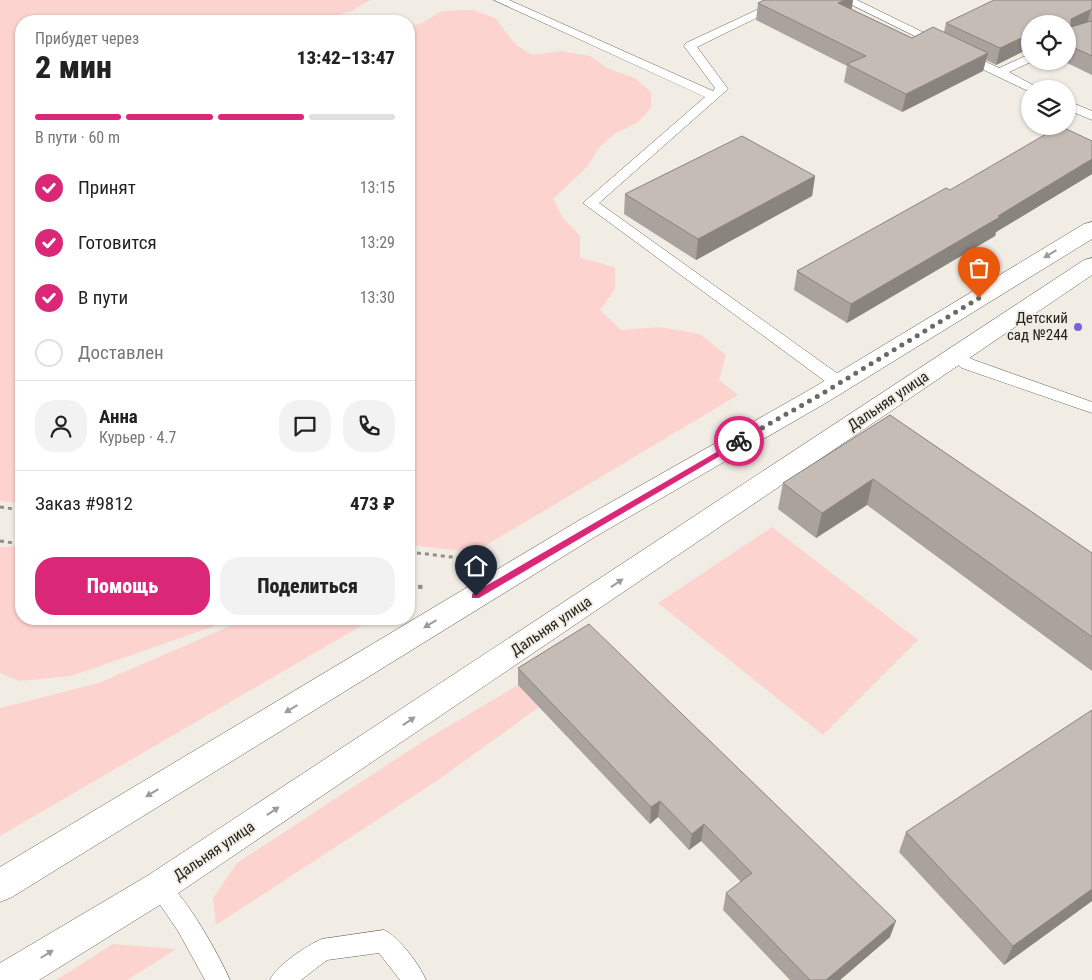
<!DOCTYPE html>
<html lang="ru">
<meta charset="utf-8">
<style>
:root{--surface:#fff;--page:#f2f2f2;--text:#222;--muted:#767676;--line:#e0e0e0;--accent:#db2777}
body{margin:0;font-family:"Roboto Condensed",sans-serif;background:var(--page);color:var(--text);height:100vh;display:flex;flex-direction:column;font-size:19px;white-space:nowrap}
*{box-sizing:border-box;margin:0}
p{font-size:16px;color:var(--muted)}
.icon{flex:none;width:28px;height:28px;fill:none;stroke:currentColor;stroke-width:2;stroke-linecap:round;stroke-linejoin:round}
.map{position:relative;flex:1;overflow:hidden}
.details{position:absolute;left:15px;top:15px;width:400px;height:610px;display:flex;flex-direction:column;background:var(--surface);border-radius:20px;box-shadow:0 1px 4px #0004}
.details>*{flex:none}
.buttons{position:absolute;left:1021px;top:15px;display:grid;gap:10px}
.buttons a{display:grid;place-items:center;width:55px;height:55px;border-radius:50%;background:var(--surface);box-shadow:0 1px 4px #0004;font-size:25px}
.pin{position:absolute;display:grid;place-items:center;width:42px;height:42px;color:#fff;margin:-51px -21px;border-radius:50% 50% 50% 0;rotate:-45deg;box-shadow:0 0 5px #0007}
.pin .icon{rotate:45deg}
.courier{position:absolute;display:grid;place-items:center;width:50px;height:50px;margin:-25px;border:4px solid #db2777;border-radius:50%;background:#fff;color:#222;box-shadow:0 1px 6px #0007}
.overview em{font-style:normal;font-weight:800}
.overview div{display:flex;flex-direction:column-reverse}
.overview{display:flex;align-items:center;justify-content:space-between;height:85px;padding:0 20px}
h1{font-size:32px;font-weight:800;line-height:38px}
.bar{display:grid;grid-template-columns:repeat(4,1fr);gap:8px 5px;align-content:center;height:60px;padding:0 20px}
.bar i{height:6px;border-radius:4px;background:var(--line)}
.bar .selected{background:var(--accent)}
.bar p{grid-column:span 4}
.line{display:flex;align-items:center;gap:12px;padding:0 20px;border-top:1px solid var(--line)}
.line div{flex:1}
.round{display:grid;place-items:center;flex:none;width:52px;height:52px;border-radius:20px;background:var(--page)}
ol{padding:0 20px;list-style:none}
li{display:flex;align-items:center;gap:15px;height:55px}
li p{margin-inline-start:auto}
li .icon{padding:5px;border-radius:50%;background:var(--accent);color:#fff;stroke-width:4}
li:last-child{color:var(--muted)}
li i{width:28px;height:28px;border:2px solid var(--line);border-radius:50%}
.primary-button{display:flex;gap:10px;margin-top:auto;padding:10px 20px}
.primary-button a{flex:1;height:58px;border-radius:20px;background:var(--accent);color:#fff;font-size:20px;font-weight:800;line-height:58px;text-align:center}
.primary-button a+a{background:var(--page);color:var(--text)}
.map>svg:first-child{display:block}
.green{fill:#fcd3cf}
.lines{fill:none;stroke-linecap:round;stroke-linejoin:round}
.lane-casing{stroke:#6b675f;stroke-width:1}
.secondary-casing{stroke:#6b675f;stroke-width:1}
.path-far1{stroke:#918e88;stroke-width:3;stroke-dasharray:4 4;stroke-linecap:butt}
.path{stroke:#918e88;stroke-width:4;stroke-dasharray:4.5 4.5;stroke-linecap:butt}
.lane{fill:#fff;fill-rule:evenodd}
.secondary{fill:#fff;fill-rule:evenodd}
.wall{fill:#a9a29d}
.shaded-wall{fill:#8a847f}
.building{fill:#c5bcb6;stroke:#8a847f}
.oneway{fill:#9c9c9a}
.route{fill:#db2777}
.done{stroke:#6b6964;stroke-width:5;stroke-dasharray:0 9}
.poi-dot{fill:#7762dd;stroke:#f1ede4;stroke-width:2}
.labels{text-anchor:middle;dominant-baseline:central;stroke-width:4;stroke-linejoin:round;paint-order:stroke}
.poi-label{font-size:15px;fill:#23221f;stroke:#f1ede4;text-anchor:end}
.street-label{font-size:15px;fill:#23221f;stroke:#f1ede4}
</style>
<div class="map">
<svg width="1092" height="980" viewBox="0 0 1092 980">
<rect width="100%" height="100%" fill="#f1ede4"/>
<g class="green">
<polygon points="0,0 370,0 352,11 318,21 21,21 21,503 0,501"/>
<polygon points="472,10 495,18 515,44 532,55 561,51 590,56 609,69 635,78 651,92 651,108 637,123 614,134 598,149 587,167 553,199 563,218 580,236 580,258 615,267 615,289 600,310 621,330 659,327 700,334 726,355 719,380 738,395 475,552 409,545 409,26 422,23 442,11"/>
<polygon points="772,527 918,640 823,735 658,603"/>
<polygon points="21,546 21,619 226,619 212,627 71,676 19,681 0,673 0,547"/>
<polygon points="246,619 373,619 0,836 0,708 99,683"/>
<polygon points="518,685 539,707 438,780 216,925 213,898 237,863 422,742"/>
<polygon points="113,944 176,949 127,980 56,980"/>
</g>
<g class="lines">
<g class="lane-casing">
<g id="lane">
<polygon points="494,0 509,0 713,91 715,88 684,46 686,43 778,0 793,0 697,47 728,89 599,203 845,379 847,383 845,387 839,388 833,387 583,203 705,97"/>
<polygon points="842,0 857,0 947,44 945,47 937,47"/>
<polygon points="965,52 999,68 1030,54 1030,61 1033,61 1009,72 1040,89 1030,89 1030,92 961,59 959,56 961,53"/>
<polygon points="1068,101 1092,111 1092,120 1068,110"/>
<polygon points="955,351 974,360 1092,402 1092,413 962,368 947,356 949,352"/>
<path d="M159 877C181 885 220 957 230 980H205L178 931 148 887 151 880Z"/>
<path d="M384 930C398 936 420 965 426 980H400L379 953 327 960 301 980H270C276 966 307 945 322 939Z"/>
</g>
</g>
<g class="secondary-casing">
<g id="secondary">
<polygon points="1092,222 1092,239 829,401 598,535 12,897 0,902 0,867 578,521 811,389 1084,224"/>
<polygon points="1092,258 1092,275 171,898 39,980 0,980 0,963 147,876 1084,260"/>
</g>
</g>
<g class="path-far1">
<polyline points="0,507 21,510"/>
<polyline points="0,541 21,544"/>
<polyline points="409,552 469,559"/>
</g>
<polyline class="path" points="409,586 423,587"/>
<use href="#lane" class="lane"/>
<use href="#secondary" class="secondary"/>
</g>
<g class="wall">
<polygon points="764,0 853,0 851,9 912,38 944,32 946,23 1092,0 1092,75 1063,61 1068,61 1068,24 1030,24 1030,48 996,65 986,60 983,71 902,112 844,82 847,66 756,20 758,3"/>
<polygon points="1092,141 1092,174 996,232 995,236 847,323 794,290 797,271 950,190"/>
<polygon points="815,176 812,196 696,260 624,214 625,194"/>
<polygon points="890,415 1092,553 1092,671 867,505 816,538 778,509 783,483"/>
<polygon points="518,668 890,937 840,980 790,980 723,910 726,893 741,882 701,841 689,850 658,817 650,824 518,685"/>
<polygon points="906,832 1092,901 1004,965 899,852"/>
</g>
<g class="shaded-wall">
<polygon points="845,0 853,0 851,14 838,3"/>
<polygon points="1091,8 1087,24 1068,34 1071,19"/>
<polygon points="1030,34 1030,48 996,65 1000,48"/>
<polygon points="988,53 983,71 902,112 906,94"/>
<polygon points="1092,159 1092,174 996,232 995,236 847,323 851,304"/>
<polygon points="815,176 812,196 696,260 698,239"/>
<polygon points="873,479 867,505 816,538 822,513"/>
<polygon points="660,801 658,817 650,824 651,807"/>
<polygon points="704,824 701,841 689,850 692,834"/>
<polygon points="1092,889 1092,901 1004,965 1013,946"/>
<polygon points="896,921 890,937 840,980 826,980"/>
</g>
<g class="building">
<polygon points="764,0 845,0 838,3 912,38 933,27 988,53 906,94 847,64 866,56 758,3"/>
<polygon points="994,0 1092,0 1092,9 1071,19 1071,27 1091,21 1092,21 1092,56 1068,45 1068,24 1030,24 1030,34 1000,48 946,23"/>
<polygon points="1060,126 1092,141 1092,159 998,216 1000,217 851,304 797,271 946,188 950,190"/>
<polygon points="742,136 815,176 698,239 625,194"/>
<polygon points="890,415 1092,553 1092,637 873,479 822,513 783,483"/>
<polygon points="589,624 896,921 826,980 810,980 726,893 752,873 704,824 692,834 660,801 651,807 518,668"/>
<polygon points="1092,710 1092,889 1013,946 906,832"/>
</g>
<defs><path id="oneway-solid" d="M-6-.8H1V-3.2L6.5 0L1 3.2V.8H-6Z" transform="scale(1.25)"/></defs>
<g class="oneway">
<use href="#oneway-solid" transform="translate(1050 254) rotate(149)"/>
<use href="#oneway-solid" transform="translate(617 583) rotate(-34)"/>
<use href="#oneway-solid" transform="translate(430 624) rotate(149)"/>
<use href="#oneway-solid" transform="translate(291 709) rotate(149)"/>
<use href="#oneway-solid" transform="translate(409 721) rotate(-34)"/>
<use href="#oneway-solid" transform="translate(152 793) rotate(149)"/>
<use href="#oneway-solid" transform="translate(273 811) rotate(-34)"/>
<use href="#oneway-solid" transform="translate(47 954) rotate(-32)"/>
</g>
<polygon class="route" points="739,439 743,441 742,443 479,598 472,598 472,594"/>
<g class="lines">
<polyline class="done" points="739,441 820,395 979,298"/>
</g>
<circle class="poi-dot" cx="1078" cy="327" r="5"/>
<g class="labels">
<g class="poi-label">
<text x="1068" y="318">Детский<tspan x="1068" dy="17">сад №244</tspan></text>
</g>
<g class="street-label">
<text transform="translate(888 401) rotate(-34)">Дальняя улица</text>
<text transform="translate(551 626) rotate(-34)">Дальняя улица</text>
<text transform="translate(214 851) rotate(-34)">Дальняя улица</text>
</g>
</g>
</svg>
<div class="buttons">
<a><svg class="icon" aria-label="locate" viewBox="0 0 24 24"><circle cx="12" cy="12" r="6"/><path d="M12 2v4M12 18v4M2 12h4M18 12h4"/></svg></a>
<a><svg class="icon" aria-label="layers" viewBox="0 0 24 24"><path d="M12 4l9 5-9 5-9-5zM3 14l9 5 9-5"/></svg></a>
</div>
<div class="pin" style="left:979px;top:298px;background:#ea580c"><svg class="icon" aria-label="bag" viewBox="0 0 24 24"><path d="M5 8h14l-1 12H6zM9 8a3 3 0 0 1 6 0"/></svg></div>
<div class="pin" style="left:476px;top:596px;background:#1f2937"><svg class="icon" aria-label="home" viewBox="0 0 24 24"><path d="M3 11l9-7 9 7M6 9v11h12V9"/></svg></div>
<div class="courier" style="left:739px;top:441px"><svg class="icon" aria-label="bike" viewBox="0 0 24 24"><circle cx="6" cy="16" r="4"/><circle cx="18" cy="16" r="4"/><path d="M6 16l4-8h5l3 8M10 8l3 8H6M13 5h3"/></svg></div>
<section class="details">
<div class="overview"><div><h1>2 мин</h1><p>Прибудет через</p></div><em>13:42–13:47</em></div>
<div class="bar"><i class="selected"></i><i class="selected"></i><i class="selected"></i><i></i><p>В пути · 60 m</p></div>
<ol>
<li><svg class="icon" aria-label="check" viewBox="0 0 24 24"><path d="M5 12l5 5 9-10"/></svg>Принят<p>13:15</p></li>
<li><svg class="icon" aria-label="check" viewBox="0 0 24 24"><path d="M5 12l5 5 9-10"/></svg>Готовится<p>13:29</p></li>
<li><svg class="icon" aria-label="check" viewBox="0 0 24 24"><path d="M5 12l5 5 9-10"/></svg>В пути<p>13:30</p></li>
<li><i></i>Доставлен</li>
</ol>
<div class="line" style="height:90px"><a class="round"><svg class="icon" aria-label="person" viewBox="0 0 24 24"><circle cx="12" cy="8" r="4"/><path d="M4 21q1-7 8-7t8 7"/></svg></a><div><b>Анна</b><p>Курьер · 4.7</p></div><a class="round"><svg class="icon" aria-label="chat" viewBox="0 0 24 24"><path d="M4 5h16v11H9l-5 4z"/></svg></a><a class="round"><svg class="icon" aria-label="phone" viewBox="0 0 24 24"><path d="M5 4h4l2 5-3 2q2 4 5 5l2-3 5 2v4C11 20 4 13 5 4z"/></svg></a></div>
<div class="line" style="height:65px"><div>Заказ #9812</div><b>473 ₽</b></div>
<div class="primary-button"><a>Помощь</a><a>Поделиться</a></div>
</section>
</div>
